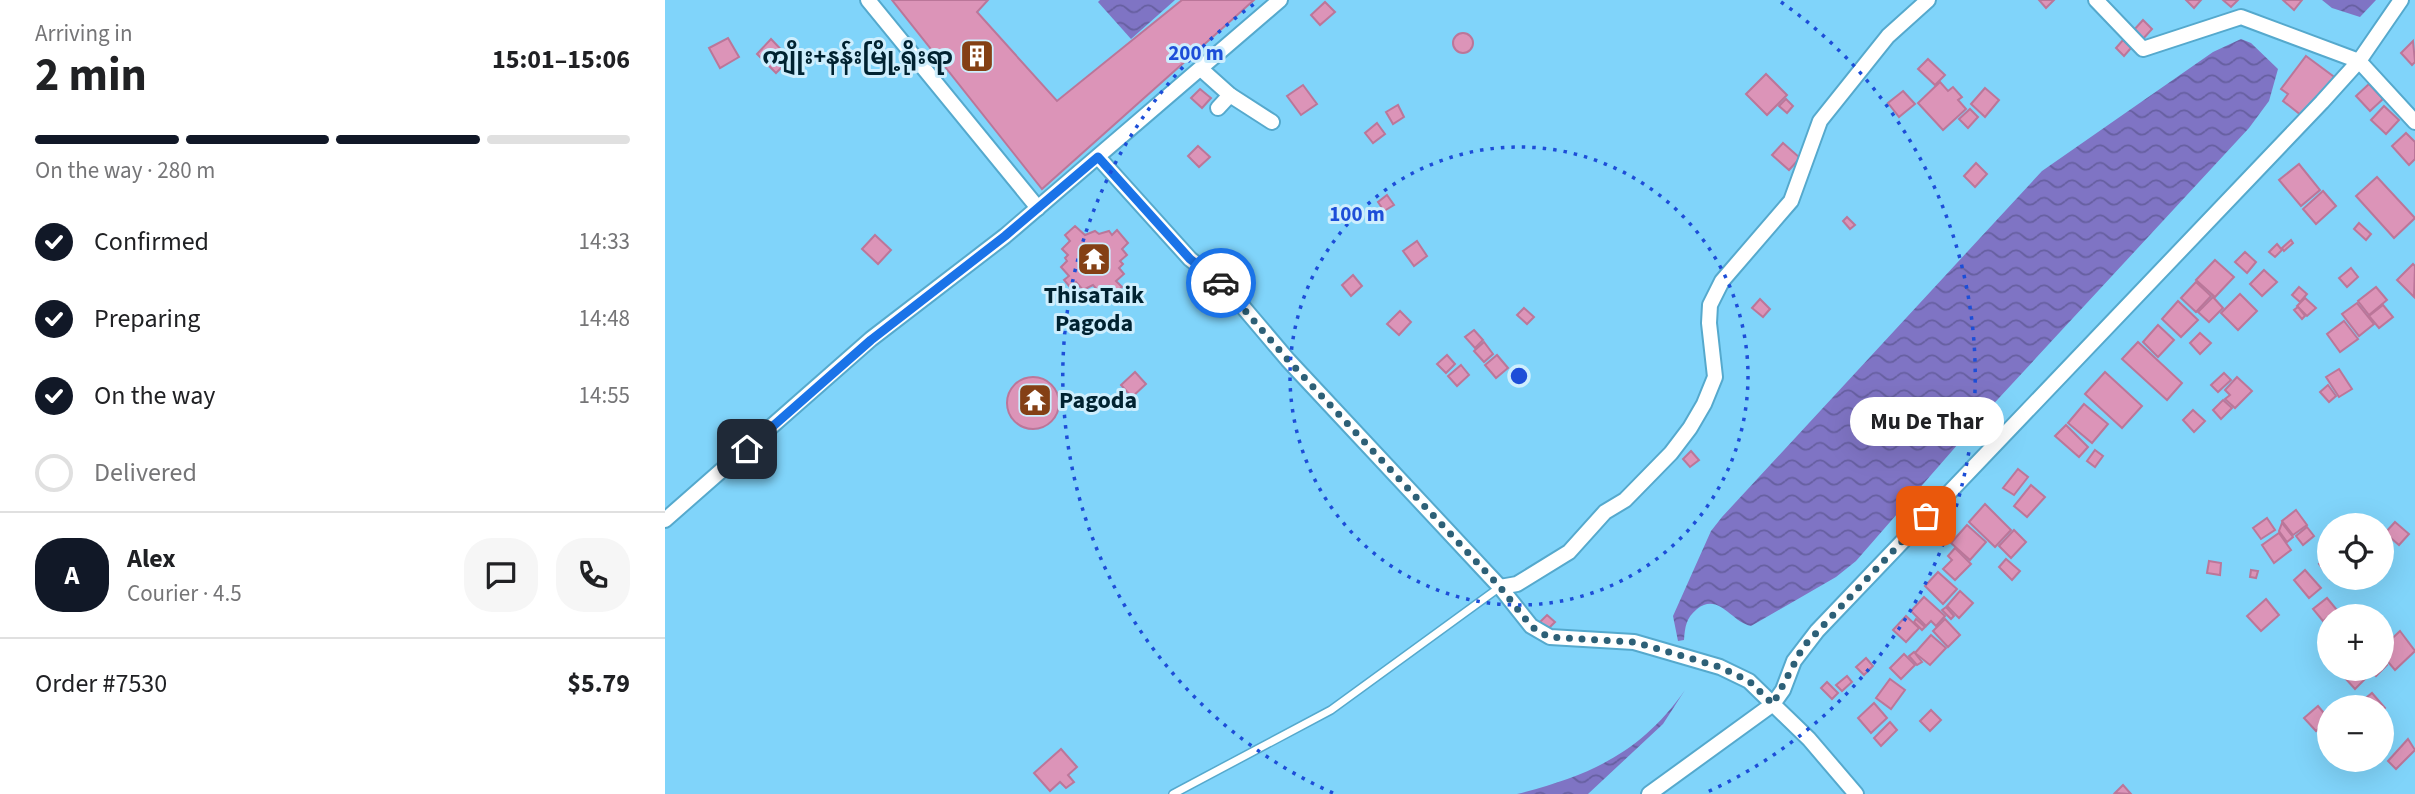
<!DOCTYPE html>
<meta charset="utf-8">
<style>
:root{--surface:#fff;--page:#f6f6f6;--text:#202124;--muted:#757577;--line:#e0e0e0;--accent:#111827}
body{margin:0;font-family:"Source Sans 3","Noto Sans Myanmar",sans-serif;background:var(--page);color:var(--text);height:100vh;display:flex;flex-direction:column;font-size:26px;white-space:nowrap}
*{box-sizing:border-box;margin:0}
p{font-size:23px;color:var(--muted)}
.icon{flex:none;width:38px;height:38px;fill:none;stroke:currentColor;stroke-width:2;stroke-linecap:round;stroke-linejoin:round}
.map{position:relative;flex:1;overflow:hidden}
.drawer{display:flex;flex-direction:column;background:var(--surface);width:665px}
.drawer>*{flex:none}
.controls{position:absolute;left:1652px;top:513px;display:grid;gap:14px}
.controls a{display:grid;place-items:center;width:77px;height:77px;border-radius:50%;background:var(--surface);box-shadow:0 7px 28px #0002;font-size:35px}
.pin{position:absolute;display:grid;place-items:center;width:60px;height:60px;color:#fff;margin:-30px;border-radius:14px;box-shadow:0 4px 10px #0006}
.courier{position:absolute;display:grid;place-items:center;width:70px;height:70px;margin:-35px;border:5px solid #1a73e8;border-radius:50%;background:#fff;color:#222;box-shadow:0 2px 9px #0007}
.bubble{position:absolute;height:49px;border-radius:24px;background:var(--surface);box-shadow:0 7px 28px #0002;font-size:23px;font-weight:700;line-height:49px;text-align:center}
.summary em{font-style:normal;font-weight:700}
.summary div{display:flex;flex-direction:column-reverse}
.summary{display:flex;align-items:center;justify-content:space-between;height:119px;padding:0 35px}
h1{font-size:46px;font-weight:700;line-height:52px}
.bar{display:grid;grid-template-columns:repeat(4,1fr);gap:10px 7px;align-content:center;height:84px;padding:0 35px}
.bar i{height:9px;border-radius:5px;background:var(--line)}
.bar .on{background:var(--accent)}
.bar p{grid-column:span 4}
.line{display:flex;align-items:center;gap:18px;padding:0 35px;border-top:2px solid var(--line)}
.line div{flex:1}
.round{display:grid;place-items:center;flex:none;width:74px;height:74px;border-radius:28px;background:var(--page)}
ol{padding:0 35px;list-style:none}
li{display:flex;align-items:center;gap:21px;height:77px}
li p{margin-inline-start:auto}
li .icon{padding:7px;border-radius:50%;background:var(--accent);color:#fff;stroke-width:4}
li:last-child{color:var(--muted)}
li i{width:38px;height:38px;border:4px solid var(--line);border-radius:50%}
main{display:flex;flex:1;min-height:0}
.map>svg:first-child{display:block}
.water{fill:url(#water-waves)}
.building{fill:#dc94b8;stroke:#bb7699;stroke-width:2}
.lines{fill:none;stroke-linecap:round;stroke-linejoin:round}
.lane-casing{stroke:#55a9cd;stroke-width:10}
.street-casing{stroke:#55a9cd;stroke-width:18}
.lane{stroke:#fff;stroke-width:7}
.street{stroke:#fff;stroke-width:14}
.done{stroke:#2d6077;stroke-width:7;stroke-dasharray:0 12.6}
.route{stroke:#1a73e8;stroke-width:9}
.ring{fill:none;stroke:#1d4ed8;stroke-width:3.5;stroke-dasharray:3.5 7}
.labels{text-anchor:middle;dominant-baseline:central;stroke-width:6;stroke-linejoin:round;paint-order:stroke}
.poi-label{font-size:24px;font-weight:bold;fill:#002230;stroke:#ceeefd;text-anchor:end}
.centre{fill:#1d4ed8;stroke:#ceeefd;stroke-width:3.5}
.ring-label{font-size:21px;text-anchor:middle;font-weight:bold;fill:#1d4ed8;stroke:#ceeefd;stroke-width:6;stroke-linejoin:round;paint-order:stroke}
</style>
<main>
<section class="drawer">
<div class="summary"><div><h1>2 min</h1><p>Arriving in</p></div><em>15:01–15:06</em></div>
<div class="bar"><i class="on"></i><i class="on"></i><i class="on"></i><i></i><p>On the way · 280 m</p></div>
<ol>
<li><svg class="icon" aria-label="check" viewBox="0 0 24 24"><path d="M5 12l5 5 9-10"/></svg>Confirmed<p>14:33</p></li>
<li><svg class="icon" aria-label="check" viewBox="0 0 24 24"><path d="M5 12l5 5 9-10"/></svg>Preparing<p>14:48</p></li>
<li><svg class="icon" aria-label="check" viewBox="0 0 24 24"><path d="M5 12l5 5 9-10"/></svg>On the way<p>14:55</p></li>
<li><i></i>Delivered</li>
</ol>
<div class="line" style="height:126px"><b class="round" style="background:var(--accent);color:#fff">A</b><div><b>Alex</b><p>Courier · 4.5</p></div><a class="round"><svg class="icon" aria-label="chat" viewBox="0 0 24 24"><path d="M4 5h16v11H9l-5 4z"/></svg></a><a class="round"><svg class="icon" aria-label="phone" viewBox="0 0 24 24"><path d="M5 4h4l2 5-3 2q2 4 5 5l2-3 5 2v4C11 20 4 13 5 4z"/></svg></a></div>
<div class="line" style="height:91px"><div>Order #7530</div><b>$5.79</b></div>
</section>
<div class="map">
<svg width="1750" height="794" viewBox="0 0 1750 794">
<defs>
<pattern id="water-waves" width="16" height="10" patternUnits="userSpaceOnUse" patternTransform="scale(1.75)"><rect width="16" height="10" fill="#7f74c4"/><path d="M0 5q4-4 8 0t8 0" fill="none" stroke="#665fa0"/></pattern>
</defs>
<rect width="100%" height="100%" fill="#80d4fa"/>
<g class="water">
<polygon points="435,0 510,0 466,39 433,2"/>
<polygon points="1657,0 1711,0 1695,17 1667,8"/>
<path d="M1576 39 1586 43 1613 69 1604 101 1584 128 1321 412 1191 561 1171 577 1086 626C1066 622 1054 592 1032 609 1021 618 1020 627 1019 640L1013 641 1008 616 1046 531 1057 517 1377 171 1548 52Z"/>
<path d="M1020 690 998 724 923 794H852C924 776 976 753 1020 690Z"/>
</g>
<g class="building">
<polygon points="227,0 323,0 312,12 392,101 517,0 589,0 377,189"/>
<polygon points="1374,0 1389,0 1381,8"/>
<polygon points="1521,0 1536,0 1529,8"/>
<polygon points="1558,0 1573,0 1566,7"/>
<polygon points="1618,0 1637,0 1629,10"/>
<polygon points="660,2 670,12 655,25 646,15"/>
<polygon points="1478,20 1487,29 1477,40 1468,31"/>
<circle cx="798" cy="43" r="10"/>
<polygon points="63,38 74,57 55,68 44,48"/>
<polygon points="106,39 125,59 111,73 92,54"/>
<polygon points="1458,40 1466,48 1459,56 1451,48"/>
<polygon points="1748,41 1750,62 1747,65 1736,53"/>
<polygon points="1641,56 1672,79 1641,119 1618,101 1623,94 1616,89"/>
<polygon points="1263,59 1280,75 1270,85 1253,69"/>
<polygon points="1101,74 1122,95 1102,115 1081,94"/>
<polygon points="1275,82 1283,91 1288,87 1297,97 1293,100 1301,109 1278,130 1253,103"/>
<polygon points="1704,84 1718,99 1705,111 1691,96"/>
<polygon points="638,85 652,104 636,115 622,96"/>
<polygon points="1320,88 1334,100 1320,117 1306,104"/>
<polygon points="535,89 546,98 537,108 526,98"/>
<polygon points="1238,91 1250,104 1234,117 1223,103"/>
<polygon points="1121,99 1128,106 1122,113 1114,106"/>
<polygon points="733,105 739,117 728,124 721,112"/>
<polygon points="1719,106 1734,120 1721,134 1706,120"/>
<polygon points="1305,109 1313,117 1303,128 1294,119"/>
<polygon points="712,123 720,134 708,143 700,133"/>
<polygon points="1741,133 1750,142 1750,159 1744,165 1727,146"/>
<polygon points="1118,143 1135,158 1124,170 1107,155"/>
<polygon points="533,146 545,157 534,167 523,156"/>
<polygon points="1311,163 1322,174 1310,187 1299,176"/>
<polygon points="1634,164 1655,190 1636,206 1614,180"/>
<polygon points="1712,177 1750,218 1729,238 1691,196"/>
<polygon points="1658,191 1671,206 1651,224 1638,209"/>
<polygon points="722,195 729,205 719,211 713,202"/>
<polygon points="1182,217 1190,225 1185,229 1178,221"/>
<polygon points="1694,223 1706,234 1701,240 1689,229"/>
<polygon points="410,226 420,235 430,231 434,234 444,231 447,235 452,230 463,243 457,249 462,255 455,261 458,264 454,268 459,274 451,281 457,287 450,293 444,286 436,294 428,285 418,290 411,282 405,287 399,280 404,276 396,267 402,261 400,258 403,255 397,249 405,241 400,235"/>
<polygon points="210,235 226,250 213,264 197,249"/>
<polygon points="1626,240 1628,243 1619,251 1617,248"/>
<polygon points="752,241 762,256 749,266 738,251"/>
<polygon points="1612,244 1617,250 1610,257 1604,252"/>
<polygon points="1580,252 1591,262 1582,273 1570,262"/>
<polygon points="1550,260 1569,277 1550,297 1531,280"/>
<polygon points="1748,264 1750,266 1749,297 1732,280"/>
<polygon points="1686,268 1693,277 1682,287 1674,278"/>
<polygon points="1599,270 1612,282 1597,296 1585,284"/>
<polygon points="688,275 697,286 686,296 677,285"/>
<polygon points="1531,282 1546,296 1531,312 1516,298"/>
<polygon points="1634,287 1642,294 1635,302 1627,295"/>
<polygon points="1711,287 1722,300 1704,315 1693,301"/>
<polygon points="1575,294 1592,311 1573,330 1556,313"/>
<polygon points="1548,297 1558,308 1544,322 1533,312"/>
<polygon points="1640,298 1651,308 1642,316 1632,306"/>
<polygon points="1095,299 1105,309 1098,317 1087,308"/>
<polygon points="1513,301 1533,320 1516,337 1497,319"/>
<polygon points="1692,303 1709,324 1694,336 1677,314"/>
<polygon points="1718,305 1728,317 1714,328 1704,316"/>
<polygon points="1633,307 1640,316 1637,319 1629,310"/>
<polygon points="859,308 869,317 862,324 852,315"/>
<polygon points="735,311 746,322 734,335 722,324"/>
<polygon points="1679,321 1693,339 1675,352 1662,334"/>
<polygon points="1493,325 1509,340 1493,357 1478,342"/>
<polygon points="809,330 818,340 810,348 800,337"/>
<polygon points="1535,333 1546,343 1535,354 1525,343"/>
<polygon points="819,342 828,354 819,362 809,351"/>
<polygon points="1473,342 1517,383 1502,400 1457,359"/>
<polygon points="782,355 790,364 781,373 772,364"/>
<polygon points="832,355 843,368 831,378 820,365"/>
<polygon points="796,365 804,375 792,386 783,376"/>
<polygon points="1674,369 1687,389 1674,397 1661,377"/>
<polygon points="470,372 481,384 467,397 456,385"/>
<polygon points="1440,372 1477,406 1457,428 1420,394"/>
<polygon points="1559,373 1566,380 1553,392 1546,385"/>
<polygon points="1572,377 1587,391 1570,408 1560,399 1565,395 1560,390"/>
<circle cx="368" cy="403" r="26"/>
<polygon points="1663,385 1671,396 1664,402 1655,392"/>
<polygon points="1558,400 1567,408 1556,419 1548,410"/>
<polygon points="1419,404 1443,424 1427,443 1403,423"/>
<polygon points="1528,410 1540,421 1529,432 1518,420"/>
<polygon points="1401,425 1423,447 1414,457 1390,436"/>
<polygon points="1430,450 1438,456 1430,467 1422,461"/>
<polygon points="1026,451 1034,460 1025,467 1018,459"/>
<polygon points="1353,469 1363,477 1349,495 1338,488"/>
<polygon points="1366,485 1380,497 1362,517 1349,506"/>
<polygon points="1320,504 1346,530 1330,547 1304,522"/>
<polygon points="1631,510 1642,525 1628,535 1617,521"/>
<polygon points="1602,518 1610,530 1596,539 1588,528"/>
<polygon points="1730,522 1744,534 1734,545 1720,533"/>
<polygon points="1617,523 1628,537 1622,542 1614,531"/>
<polygon points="1302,525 1321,542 1305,560 1286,543"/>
<polygon points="1642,527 1649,536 1638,545 1631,536"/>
<polygon points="1349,530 1361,542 1346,558 1334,546"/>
<polygon points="1614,533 1626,550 1609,563 1597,545"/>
<polygon points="1290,548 1306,564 1290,580 1278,569 1287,560 1283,556"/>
<polygon points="1664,556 1666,578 1665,579 1654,564"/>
<polygon points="1341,559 1355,571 1347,580 1334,567"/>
<polygon points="1544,561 1556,563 1555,575 1542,573"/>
<polygon points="1586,570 1593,571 1591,578 1585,577"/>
<polygon points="1640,570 1656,588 1644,598 1629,580"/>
<polygon points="1273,572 1292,589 1278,604 1260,586"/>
<polygon points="1295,591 1308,603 1294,618 1282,606"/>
<polygon points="1259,597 1280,616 1271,626 1266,621 1261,626 1246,611"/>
<polygon points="1662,598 1672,610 1658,621 1648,609"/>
<polygon points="1601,599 1614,615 1596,631 1582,616"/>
<polygon points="1281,607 1289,616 1286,619 1277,610"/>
<polygon points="882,615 890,622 881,631 873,624"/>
<polygon points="1241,616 1254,628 1241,642 1228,630"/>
<polygon points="1251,619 1260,627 1257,630 1249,622"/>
<polygon points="1280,619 1295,635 1283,647 1268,631"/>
<polygon points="1735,631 1750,651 1730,670 1717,655 1717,648"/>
<polygon points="1266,635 1281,648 1265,665 1250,653"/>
<polygon points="1249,652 1257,662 1252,665 1244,656"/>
<polygon points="1239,654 1250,665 1236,679 1225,668"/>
<polygon points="1201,658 1208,666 1199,675 1191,667"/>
<polygon points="1717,659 1722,665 1711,676 1703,668 1717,668"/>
<polygon points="1690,668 1700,679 1690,689 1680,678"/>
<polygon points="1182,676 1187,682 1177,691 1171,685"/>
<polygon points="1225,679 1240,690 1226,709 1211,698"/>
<polygon points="1162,682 1173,693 1167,699 1156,688"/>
<polygon points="1707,693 1720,708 1717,711 1717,707 1700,707 1696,702"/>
<polygon points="1209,703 1222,718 1206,733 1193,718"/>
<polygon points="1653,706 1664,719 1651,731 1639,718"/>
<polygon points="1266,710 1276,720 1265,731 1255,721"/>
<polygon points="1225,722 1232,730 1216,746 1209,738"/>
<polygon points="1743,739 1750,750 1731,769 1723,761"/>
<polygon points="396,749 412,767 403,775 409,782 401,788 395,782 385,791 369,773"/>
<polygon points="1458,785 1466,794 1465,794 1450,793"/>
</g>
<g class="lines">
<g class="lane-casing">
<polyline id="lane" points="508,794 666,710 835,587"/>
</g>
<g class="street-casing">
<g id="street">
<polyline points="203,0 373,208"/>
<polyline points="1431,0 1478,49 1576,17 1694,61 1750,122"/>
<polyline points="536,69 565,95 607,122"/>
<polyline points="553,108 565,95"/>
<polyline points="433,157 525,259 562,288 623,360 835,587 866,626 885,637 969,642 1055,667 1084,681 1144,739 1191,794"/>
<polyline points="0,520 206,339 340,236 615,0"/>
<polyline points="835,587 852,584 904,552 940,512 960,500 1006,453 1025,428 1039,404 1050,377 1044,323 1045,305 1057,281 1126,201 1155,121 1223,36 1263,0"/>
<polyline points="984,794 1108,704 1118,690 1129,661 1152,631 1657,102 1694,61 1736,0"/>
</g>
</g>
<use href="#lane" class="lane"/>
<use href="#street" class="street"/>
</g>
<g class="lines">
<polyline class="done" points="556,283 623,360 835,587 866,626 876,633 885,637 969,642 1055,667 1084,681 1108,704 1138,647 1261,516"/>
<polyline class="route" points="82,449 206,340 340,236 433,157 525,259 556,283"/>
</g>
<g class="ring">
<circle cx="854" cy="376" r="229"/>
<path d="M668 793A457 457 0 0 1 592 2M1116 2A457 457 0 0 1 1040 793"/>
</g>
<defs>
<g id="building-square" transform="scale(1.75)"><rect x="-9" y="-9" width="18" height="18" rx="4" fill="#844015" stroke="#ceeefd"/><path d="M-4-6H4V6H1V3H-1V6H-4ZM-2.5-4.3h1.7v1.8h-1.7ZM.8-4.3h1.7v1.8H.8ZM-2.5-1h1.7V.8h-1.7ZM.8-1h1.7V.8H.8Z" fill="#fff"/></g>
<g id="temple-square" transform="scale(1.75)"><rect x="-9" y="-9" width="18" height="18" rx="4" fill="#844015" stroke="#ceeefd"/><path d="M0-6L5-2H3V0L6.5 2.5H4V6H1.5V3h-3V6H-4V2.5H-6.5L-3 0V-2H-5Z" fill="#fff"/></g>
</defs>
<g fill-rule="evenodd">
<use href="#building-square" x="312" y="56"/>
<use href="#temple-square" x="429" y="259"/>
<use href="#temple-square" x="370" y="400"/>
</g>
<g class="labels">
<g class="poi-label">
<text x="288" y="56">ကျိုး+နန်းမြို့ရိုးရာ</text>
<text x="429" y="295" text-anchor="middle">ThisaTaik<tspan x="429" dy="28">Pagoda</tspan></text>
<text x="394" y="400" text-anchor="start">Pagoda</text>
</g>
</g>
<circle cx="854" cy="376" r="10" class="centre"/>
<g class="ring-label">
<text x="531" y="60">200 m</text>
<text x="692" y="221">100 m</text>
</g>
</svg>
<div class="controls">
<a><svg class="icon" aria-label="locate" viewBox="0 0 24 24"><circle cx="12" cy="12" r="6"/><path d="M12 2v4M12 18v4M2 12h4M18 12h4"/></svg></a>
<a>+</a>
<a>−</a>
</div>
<div class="pin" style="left:1261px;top:516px;background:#ea580c"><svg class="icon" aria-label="bag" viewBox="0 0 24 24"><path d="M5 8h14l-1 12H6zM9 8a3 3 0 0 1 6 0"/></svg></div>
<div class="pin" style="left:82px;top:449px;background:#1f2937"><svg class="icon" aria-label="home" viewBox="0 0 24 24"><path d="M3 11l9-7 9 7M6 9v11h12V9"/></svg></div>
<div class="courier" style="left:556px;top:283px"><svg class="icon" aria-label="car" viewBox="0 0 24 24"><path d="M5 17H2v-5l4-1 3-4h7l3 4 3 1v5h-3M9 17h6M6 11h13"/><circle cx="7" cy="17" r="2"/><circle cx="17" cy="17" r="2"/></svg></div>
<div class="bubble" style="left:1185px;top:397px;width:154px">Mu De Thar</div>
</div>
</main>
